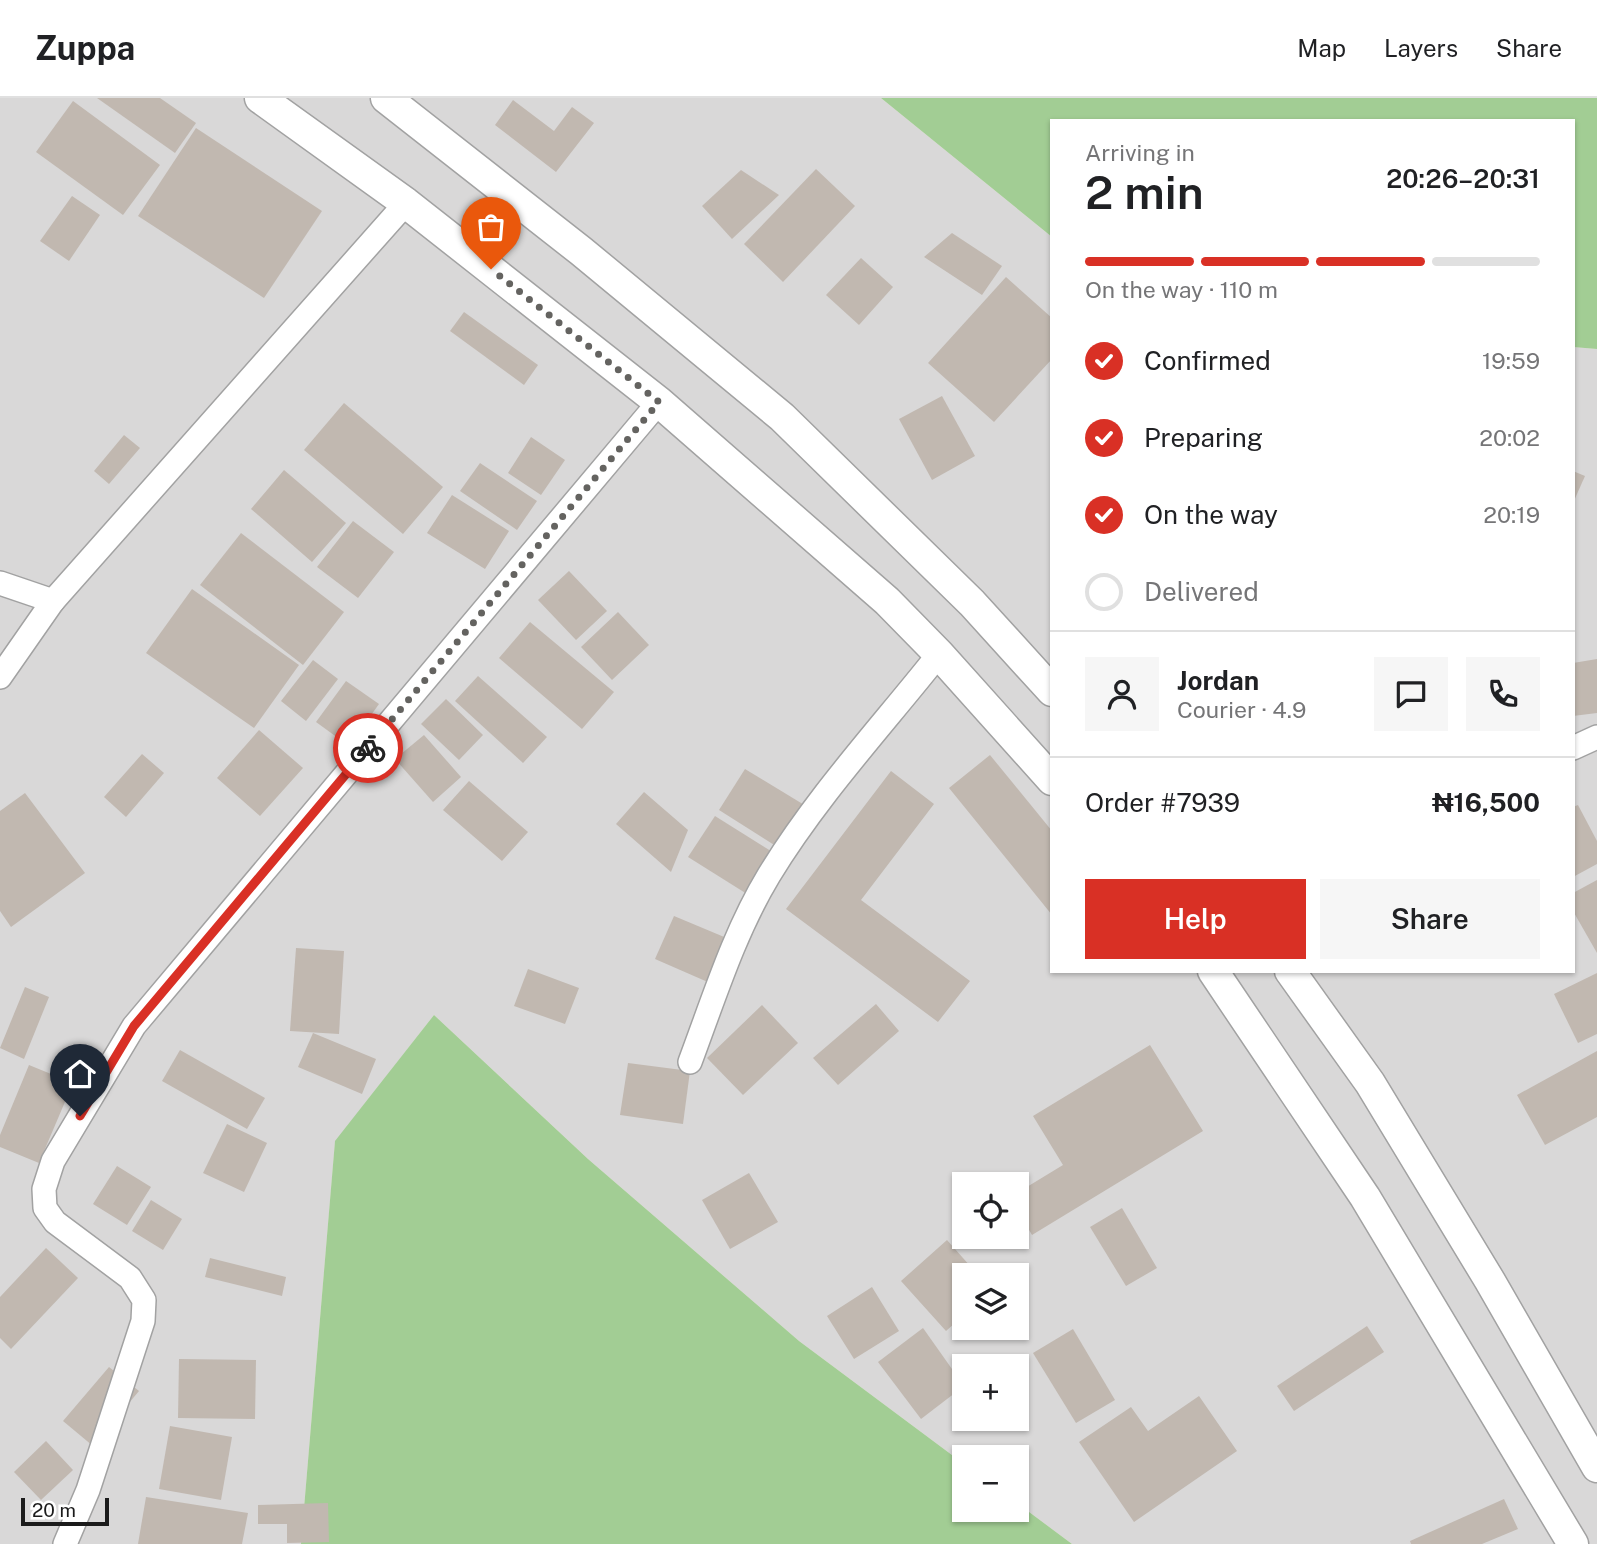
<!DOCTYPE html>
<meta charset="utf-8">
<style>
:root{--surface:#fff;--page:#f6f6f6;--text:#202124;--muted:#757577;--line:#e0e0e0;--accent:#d93025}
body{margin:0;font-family:"Public Sans",sans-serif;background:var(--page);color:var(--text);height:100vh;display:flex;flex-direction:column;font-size:26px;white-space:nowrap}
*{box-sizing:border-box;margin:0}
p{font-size:23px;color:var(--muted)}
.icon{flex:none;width:38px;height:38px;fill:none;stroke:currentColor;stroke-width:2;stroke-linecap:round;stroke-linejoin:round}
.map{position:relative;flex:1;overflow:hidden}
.panel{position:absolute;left:1050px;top:21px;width:525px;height:854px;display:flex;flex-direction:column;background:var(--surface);border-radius:0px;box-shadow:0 2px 5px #0004}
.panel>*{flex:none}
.buttons{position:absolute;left:952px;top:1074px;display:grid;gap:14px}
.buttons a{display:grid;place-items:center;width:77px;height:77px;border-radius:0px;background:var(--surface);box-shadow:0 2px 5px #0004;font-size:35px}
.scale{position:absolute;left:21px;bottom:18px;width:88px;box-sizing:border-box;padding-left:7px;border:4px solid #1b1b1b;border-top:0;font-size:19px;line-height:24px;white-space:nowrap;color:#1b1b1b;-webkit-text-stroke:5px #fff;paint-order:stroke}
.pin{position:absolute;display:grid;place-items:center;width:60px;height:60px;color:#fff;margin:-72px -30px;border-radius:50% 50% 50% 0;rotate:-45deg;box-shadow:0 0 7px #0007}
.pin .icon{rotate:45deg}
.courier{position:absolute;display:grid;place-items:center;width:70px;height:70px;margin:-35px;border:5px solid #d93025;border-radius:50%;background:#fff;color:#222;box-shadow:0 2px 9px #0007}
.head em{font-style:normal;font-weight:600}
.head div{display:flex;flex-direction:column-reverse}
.head{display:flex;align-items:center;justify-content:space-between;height:119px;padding:0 35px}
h1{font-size:46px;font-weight:600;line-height:52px}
.bar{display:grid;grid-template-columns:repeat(4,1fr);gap:10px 7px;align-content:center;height:84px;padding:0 35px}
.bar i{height:9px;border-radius:5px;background:var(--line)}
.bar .active{background:var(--accent)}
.bar p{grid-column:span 4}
.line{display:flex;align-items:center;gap:18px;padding:0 35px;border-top:2px solid var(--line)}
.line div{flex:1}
.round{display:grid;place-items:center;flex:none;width:74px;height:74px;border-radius:0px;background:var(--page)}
ol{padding:0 35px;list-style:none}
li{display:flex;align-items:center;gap:21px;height:77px}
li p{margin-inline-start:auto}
li .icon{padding:7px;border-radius:50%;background:var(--accent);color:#fff;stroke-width:4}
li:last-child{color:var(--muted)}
li i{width:38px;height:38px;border:4px solid var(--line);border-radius:50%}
.primary-button{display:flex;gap:14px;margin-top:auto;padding:14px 35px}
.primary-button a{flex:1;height:80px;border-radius:0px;background:var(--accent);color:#fff;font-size:28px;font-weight:600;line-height:80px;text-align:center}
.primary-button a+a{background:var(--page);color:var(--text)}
header{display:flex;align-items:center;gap:42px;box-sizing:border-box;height:98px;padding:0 35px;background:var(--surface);border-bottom:2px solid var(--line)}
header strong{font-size:33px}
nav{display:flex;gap:38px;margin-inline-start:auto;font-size:24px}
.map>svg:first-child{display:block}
.residential{fill:#d9d8d8;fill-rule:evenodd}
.forest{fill:#a2cd94}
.building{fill:#c1b8b0}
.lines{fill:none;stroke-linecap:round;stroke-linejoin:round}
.minor-casing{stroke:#a2a2a2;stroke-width:26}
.tertiary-casing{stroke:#a2a2a2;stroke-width:33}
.minor{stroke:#fff;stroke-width:23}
.tertiary{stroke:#fff;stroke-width:30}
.done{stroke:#646360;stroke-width:7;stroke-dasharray:0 12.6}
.route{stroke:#d93025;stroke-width:9}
</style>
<header>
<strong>Zuppa</strong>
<nav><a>Map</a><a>Layers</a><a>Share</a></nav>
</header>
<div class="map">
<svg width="1597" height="1446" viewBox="0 0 1597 1446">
<rect width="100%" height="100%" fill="#ede9e0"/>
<path class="residential" d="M0 0H881L1052 139V873H1573V249L1597 251V1446H1072L1017 1405V1360H964V1366L799 1243 588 1061 434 917 335 1044 301 1446H0ZM964 1087H1017V1139H964ZM964 1178H1017V1230H964ZM964 1269H1017V1321H964Z"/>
<g class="forest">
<polygon points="881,0 1597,0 1597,251 1573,249 1573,23 1052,23 1052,139"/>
<polygon points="434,917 588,1061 799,1243 964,1366 964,1412 1017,1412 1017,1405 1072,1446 301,1446 335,1043"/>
</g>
<g class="building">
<polygon points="97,0 160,0 196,25 175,55"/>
<polygon points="513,2 554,33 572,9 594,25 556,74 495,27"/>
<polygon points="73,3 160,67 123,117 36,54"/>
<polygon points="196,30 322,113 264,200 138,118"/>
<polygon points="816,71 855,108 783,184 744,146"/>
<polygon points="741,72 779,97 732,141 702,108"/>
<polygon points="72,98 100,117 69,163 40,143"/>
<polygon points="952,135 1002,168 982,197 924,159"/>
<polygon points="861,160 893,189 859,227 826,197"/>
<polygon points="1006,179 1052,220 1052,261 994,324 928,265"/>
<polygon points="464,214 538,267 524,287 450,233"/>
<polygon points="942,298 975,358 932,382 899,321"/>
<polygon points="344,305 443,389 403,436 304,352"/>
<polygon points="124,337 140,350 109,386 94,373"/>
<polygon points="531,339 565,362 541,397 508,375"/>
<polygon points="480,365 537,403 517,432 460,393"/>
<polygon points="284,372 346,425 312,464 251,411"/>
<polygon points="1573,373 1585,378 1573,405"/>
<polygon points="452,397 509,433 485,471 427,435"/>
<polygon points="353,423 394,454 358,500 317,469"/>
<polygon points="241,435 344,514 303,567 200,487"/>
<polygon points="569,473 607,513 576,542 538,502"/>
<polygon points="192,491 299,567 254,630 146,555"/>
<polygon points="618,514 649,547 612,582 581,549"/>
<polygon points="530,524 614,594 582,631 499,560"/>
<polygon points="1597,561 1597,615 1573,618 1573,565"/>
<polygon points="313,562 338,581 306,623 281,603"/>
<polygon points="478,578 547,639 523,665 455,603"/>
<polygon points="346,583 379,606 349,648 316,624"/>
<polygon points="446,601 483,637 459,662 421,626"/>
<polygon points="259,632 303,670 260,718 217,680"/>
<polygon points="424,637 461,679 433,704 395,661"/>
<polygon points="142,656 164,675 126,719 104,699"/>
<polygon points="990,657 1052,733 1052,817 949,690"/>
<polygon points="745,671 806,708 779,750 719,712"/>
<polygon points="891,673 934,706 861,802 970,883 938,924 786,811"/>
<polygon points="469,683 528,734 502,763 443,712"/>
<polygon points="644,694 688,732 671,774 616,726"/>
<polygon points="25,695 85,775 11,829 0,813 0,713"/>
<polygon points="1578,707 1597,743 1597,766 1573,779 1573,709"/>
<polygon points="715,718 774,755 747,796 688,759"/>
<polygon points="1597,782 1597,855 1573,813 1573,795"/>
<polygon points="674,818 729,841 710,885 655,861"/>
<polygon points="296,850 344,853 339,936 290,933"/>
<polygon points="528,871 579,890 565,926 514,908"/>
<polygon points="1597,875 1597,936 1578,945 1554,896"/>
<polygon points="25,889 49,899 24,961 0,950"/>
<polygon points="876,906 899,933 838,987 813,960"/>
<polygon points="762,907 798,945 743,997 707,960"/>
<polygon points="313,935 376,961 362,996 298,969"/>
<polygon points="1150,947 1203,1033 1032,1137 1017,1111 1017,1095 1063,1067 1033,1018"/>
<polygon points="180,952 265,1000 247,1031 162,983"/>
<polygon points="1597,953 1597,1019 1545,1047 1517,997"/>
<polygon points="628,965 690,973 683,1026 620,1017"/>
<polygon points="29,967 73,985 39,1065 0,1049 0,1037"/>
<polygon points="227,1026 267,1045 244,1094 203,1075"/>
<polygon points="117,1068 151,1089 127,1127 93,1106"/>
<polygon points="749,1075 778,1124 730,1151 702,1102"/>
<polygon points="151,1102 182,1121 163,1152 132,1133"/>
<polygon points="1122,1110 1157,1170 1126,1188 1090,1129"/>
<polygon points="947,1142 979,1178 964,1178 964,1217 946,1233 901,1183"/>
<polygon points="46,1150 78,1180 11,1251 0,1240 0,1199"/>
<polygon points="210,1160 286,1179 282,1198 205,1179"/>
<polygon points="872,1189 899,1233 854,1261 827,1218"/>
<polygon points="1367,1228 1384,1254 1294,1313 1277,1288"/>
<polygon points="923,1230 964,1288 921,1321 878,1264"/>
<polygon points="1073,1231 1115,1302 1076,1325 1033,1255"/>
<polygon points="179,1261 256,1262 255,1321 178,1320"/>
<polygon points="109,1269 139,1293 93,1348 63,1323"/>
<polygon points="1199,1298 1237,1353 1134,1424 1079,1344 1131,1309 1148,1333"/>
<polygon points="170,1328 232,1339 221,1402 159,1391"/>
<polygon points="46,1343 73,1372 41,1402 14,1374"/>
<polygon points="146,1399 248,1415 242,1446 138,1446"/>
<polygon points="1504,1401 1518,1431 1482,1446 1411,1446 1410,1443"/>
<polygon points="328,1405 329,1444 287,1445 287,1426 258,1426 258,1407"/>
</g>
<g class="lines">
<g class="minor-casing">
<g id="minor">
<polyline points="0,485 53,503"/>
<polyline points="0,579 53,503 406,105"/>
<polyline points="1573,650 1597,639"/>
<path d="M690 964C714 900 734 835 769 777 817 698 882 628 939 556"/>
<polyline points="65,1446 88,1392 143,1223 144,1202 130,1180 55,1124 45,1110 44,1091 53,1063 134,928 659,304"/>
</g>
</g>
<g class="tertiary-casing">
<g id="tertiary">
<polyline points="260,0 406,105 659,304 887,503 939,556 1052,682"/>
<polyline points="386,0 581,153 782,319 972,505 1052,593"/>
<polyline points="1213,873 1365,1099 1573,1446"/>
<polyline points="1290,873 1370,985 1490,1183 1597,1369"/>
</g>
</g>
<use href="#minor" class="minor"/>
<use href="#tertiary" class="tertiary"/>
</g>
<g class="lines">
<polyline class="done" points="368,650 659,304 491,171"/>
<polyline class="route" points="80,1018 134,928 368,650"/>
</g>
</svg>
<div class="buttons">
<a><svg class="icon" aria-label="locate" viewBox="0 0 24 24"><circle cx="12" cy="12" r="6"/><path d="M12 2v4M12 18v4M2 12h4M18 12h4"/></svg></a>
<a><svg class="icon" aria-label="layers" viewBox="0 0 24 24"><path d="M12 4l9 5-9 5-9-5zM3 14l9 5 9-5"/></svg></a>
<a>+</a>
<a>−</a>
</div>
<div class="scale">20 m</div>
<div class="pin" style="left:491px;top:171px;background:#ea580c"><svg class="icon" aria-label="bag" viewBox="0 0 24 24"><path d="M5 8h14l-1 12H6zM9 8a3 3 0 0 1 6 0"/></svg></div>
<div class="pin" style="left:80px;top:1018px;background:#1f2937"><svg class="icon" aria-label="home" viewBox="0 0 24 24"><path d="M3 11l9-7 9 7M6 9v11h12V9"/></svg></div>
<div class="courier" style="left:368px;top:650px"><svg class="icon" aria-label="bike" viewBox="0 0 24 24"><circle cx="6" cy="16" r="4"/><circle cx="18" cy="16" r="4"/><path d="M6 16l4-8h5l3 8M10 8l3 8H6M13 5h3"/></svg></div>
<section class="panel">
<div class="head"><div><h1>2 min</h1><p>Arriving in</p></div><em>20:26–20:31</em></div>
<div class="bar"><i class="active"></i><i class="active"></i><i class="active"></i><i></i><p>On the way · 110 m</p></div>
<ol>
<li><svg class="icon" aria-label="check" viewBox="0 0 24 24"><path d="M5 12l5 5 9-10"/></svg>Confirmed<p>19:59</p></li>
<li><svg class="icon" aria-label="check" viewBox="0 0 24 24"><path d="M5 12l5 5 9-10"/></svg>Preparing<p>20:02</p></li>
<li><svg class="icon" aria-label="check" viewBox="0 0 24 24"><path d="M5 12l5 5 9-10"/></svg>On the way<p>20:19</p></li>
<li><i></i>Delivered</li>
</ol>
<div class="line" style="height:126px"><a class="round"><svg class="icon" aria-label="person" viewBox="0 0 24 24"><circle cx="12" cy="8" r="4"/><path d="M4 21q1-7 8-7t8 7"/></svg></a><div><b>Jordan</b><p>Courier · 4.9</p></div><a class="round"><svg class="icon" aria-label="chat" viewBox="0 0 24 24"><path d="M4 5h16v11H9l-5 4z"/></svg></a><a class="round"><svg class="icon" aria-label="phone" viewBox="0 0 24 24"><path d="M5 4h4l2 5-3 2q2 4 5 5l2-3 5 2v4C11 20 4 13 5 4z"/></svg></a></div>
<div class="line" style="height:91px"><div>Order #7939</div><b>₦16,500</b></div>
<div class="primary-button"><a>Help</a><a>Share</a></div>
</section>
</div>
